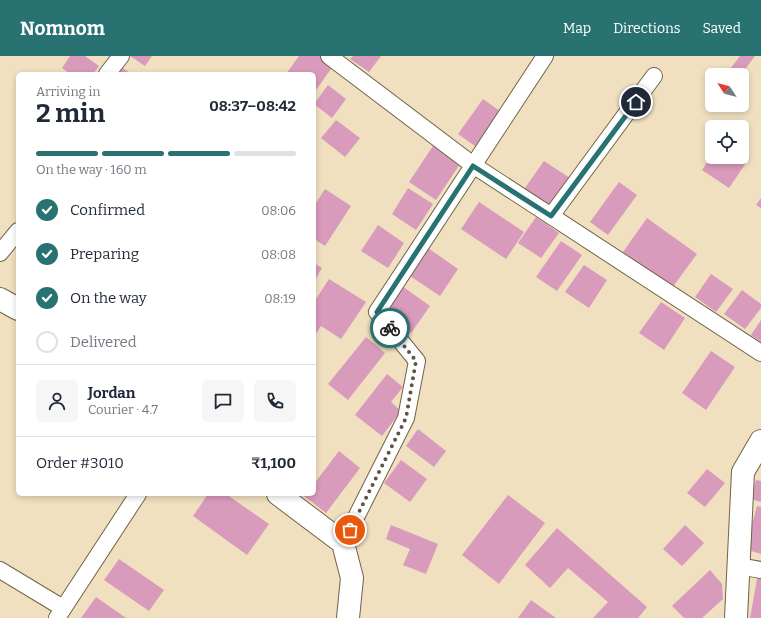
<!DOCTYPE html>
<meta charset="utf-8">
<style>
:root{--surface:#fff;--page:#f6f6f7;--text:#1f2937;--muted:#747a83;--line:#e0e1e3;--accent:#287272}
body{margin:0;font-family:Bitter,serif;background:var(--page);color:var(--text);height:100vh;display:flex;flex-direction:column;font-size:15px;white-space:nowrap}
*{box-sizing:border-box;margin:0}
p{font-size:13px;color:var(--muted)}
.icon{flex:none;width:22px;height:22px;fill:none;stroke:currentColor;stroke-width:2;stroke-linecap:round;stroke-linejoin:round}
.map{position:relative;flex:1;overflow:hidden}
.sheet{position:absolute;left:16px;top:16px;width:300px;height:424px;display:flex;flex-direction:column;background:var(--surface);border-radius:6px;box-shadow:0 2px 6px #0003}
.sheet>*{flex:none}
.needle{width:26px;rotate:306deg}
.tools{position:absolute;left:705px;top:12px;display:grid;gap:8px}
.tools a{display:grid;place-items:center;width:44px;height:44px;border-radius:6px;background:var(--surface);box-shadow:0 2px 6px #0003;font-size:20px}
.pin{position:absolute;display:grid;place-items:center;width:34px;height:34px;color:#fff;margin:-17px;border:2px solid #fff;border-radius:50%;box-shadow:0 1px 4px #0007}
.courier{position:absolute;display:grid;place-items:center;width:40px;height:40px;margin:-20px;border:3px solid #287272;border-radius:50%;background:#fff;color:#222;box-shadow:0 1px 5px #0007}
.headline em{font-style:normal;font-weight:700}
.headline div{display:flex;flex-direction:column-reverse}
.headline{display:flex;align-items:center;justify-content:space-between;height:68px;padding:0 20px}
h1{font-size:26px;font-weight:700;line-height:30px}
.bar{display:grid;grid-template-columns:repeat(4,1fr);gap:6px 4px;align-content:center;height:48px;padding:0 20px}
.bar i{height:5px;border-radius:3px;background:var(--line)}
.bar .selected{background:var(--accent)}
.bar p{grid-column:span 4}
.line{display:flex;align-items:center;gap:10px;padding:0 20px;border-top:1px solid var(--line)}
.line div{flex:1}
.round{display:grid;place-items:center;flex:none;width:42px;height:42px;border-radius:6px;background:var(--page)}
ol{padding:0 20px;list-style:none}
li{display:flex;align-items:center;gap:12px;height:44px}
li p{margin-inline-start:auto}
li .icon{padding:4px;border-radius:50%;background:var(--accent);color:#fff;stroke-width:4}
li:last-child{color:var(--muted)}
li i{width:22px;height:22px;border:2px solid var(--line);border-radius:50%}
header{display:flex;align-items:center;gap:24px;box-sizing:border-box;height:56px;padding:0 20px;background:var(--accent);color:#fff}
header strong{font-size:19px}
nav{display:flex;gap:22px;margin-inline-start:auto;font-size:14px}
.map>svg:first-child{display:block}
.building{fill:#d99bbc}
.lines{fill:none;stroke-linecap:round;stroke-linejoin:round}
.street-casing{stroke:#706346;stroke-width:18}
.secondary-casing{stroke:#706346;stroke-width:24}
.street{stroke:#fff;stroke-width:16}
.secondary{stroke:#fff;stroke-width:22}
.done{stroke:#5e5644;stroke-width:4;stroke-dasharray:0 7.2}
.route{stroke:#287272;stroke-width:5}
</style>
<header>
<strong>Nomnom</strong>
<nav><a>Map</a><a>Directions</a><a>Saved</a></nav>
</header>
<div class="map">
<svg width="761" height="562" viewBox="0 0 761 562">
<rect width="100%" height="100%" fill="#f0e0c0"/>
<g class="building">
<polygon points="70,0 85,0 99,10 93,18 70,18 62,12"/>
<polygon points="130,0 152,0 145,10"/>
<polygon points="299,0 320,0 333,10 314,37 314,18 286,18"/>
<polygon points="353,0 381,0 369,16 350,3"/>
<polygon points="740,0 755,0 741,19 729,19 727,17"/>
<polygon points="120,10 131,18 115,18"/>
<polygon points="328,29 346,43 332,62 314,48"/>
<polygon points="483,43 504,58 479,93 458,78"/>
<polygon points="336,64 360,82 345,101 321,82"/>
<polygon points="433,90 460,108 436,144 409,126"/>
<polygon points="742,96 750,101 729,132 702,114 712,99 712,101 742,101"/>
<polygon points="544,105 573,124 549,158 520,139"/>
<polygon points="619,126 637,139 608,179 590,166"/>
<polygon points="408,132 433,148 416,174 392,158"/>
<polygon points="325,133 351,150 325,190 314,183 314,150"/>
<polygon points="761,142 761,152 756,149"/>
<polygon points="479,146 524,176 506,203 461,173"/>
<polygon points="536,161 559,177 541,202 518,187"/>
<polygon points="647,162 697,198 672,232 623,196"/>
<polygon points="378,169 404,187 388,212 361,195"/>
<polygon points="561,185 582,199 557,235 536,221"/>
<polygon points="428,192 458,213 440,240 410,220"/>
<polygon points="314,207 322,212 314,226"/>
<polygon points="584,209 607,224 589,252 565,236"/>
<polygon points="711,218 733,233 716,256 695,241"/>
<polygon points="329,223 366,246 341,283 321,270 314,281 314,246"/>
<polygon points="402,230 430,250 411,277 383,257"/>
<polygon points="742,234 761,248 761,252 745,273 724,258"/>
<polygon points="661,246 685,262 664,294 639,277"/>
<polygon points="761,264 761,286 751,279"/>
<polygon points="366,281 385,297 348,344 328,328"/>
<polygon points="711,295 735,311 706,354 682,337"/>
<polygon points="387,318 403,331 391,346 401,355 382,380 355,359"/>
<polygon points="418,373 446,395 434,411 406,390"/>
<polygon points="339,395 360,412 326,457 304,440 306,438 314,438 314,428"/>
<polygon points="401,404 427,423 410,446 384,427"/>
<polygon points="707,413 725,427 705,451 687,437"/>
<polygon points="756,424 761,425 761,446 750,443"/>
<polygon points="208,438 226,438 269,468 247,499 193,460"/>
<polygon points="508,439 545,467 499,528 462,499"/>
<polygon points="757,450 761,451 761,498 745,493"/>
<polygon points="391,469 438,488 426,518 403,509 410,493 386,483"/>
<polygon points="685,469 704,487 682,510 663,493"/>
<polygon points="557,472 647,551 638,562 593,562 608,546 568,512 550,532 525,509"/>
<polygon points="119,503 164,534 149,555 104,524"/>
<polygon points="710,514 722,528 723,543 702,562 684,562 672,550"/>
<polygon points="758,517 761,517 761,562 750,562"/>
<polygon points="96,541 126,562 81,562"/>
<polygon points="531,544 556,562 518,562"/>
</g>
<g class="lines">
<g class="street-casing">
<g id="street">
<polyline points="329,0 473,109 761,297"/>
<polyline points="107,18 121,0"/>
<polyline points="551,160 654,20"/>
<polyline points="0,197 18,175"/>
<polyline points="343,487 406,362 417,305 377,256 545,0"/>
<polyline points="738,510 761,514"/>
<polyline points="0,514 63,552"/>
<polyline points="57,562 138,438"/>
</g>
</g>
<g class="secondary-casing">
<g id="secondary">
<polyline points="0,243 18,253"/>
<polyline points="278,438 343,487 352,522 348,562"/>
<polyline points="736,562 743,416 761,385"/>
</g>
</g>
<use href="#street" class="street"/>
<use href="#secondary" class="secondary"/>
</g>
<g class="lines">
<polyline class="done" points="350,474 406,362 416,305 390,272"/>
<polyline class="route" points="390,272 377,256 473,110 551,160 636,46"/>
</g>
</svg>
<div class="tools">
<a><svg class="needle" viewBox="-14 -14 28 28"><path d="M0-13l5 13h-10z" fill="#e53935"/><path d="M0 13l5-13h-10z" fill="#747a83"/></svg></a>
<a><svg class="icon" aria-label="locate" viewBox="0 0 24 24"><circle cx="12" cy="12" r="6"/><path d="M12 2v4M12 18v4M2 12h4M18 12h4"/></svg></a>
</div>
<div class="pin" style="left:350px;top:474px;background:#ea580c"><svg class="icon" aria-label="bag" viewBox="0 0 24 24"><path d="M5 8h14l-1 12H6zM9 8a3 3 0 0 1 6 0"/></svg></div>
<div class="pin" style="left:636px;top:46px;background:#1f2937"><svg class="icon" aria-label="home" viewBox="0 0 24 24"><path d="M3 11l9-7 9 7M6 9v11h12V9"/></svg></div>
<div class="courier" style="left:390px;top:272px"><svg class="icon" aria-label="bike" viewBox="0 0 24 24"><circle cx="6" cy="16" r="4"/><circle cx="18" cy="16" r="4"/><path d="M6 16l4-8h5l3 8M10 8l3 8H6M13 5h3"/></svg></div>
<section class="sheet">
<div class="headline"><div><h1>2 min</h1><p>Arriving in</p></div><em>08:37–08:42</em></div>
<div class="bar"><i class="selected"></i><i class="selected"></i><i class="selected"></i><i></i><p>On the way · 160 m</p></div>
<ol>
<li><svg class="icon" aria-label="check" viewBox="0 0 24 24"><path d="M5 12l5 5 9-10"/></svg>Confirmed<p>08:06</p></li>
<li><svg class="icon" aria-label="check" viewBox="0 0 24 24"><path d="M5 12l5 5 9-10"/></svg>Preparing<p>08:08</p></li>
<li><svg class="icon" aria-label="check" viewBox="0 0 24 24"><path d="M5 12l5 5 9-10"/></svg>On the way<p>08:19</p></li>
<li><i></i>Delivered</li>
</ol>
<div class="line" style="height:72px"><a class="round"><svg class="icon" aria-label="person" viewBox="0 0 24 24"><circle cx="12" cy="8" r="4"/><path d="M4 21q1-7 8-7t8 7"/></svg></a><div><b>Jordan</b><p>Courier · 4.7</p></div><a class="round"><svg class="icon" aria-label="chat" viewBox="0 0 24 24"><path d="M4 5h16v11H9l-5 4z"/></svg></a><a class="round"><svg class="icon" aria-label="phone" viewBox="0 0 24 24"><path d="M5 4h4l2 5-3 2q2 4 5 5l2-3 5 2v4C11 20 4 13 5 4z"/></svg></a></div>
<div class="line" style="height:52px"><div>Order #3010</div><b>₹1,100</b></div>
</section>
</div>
